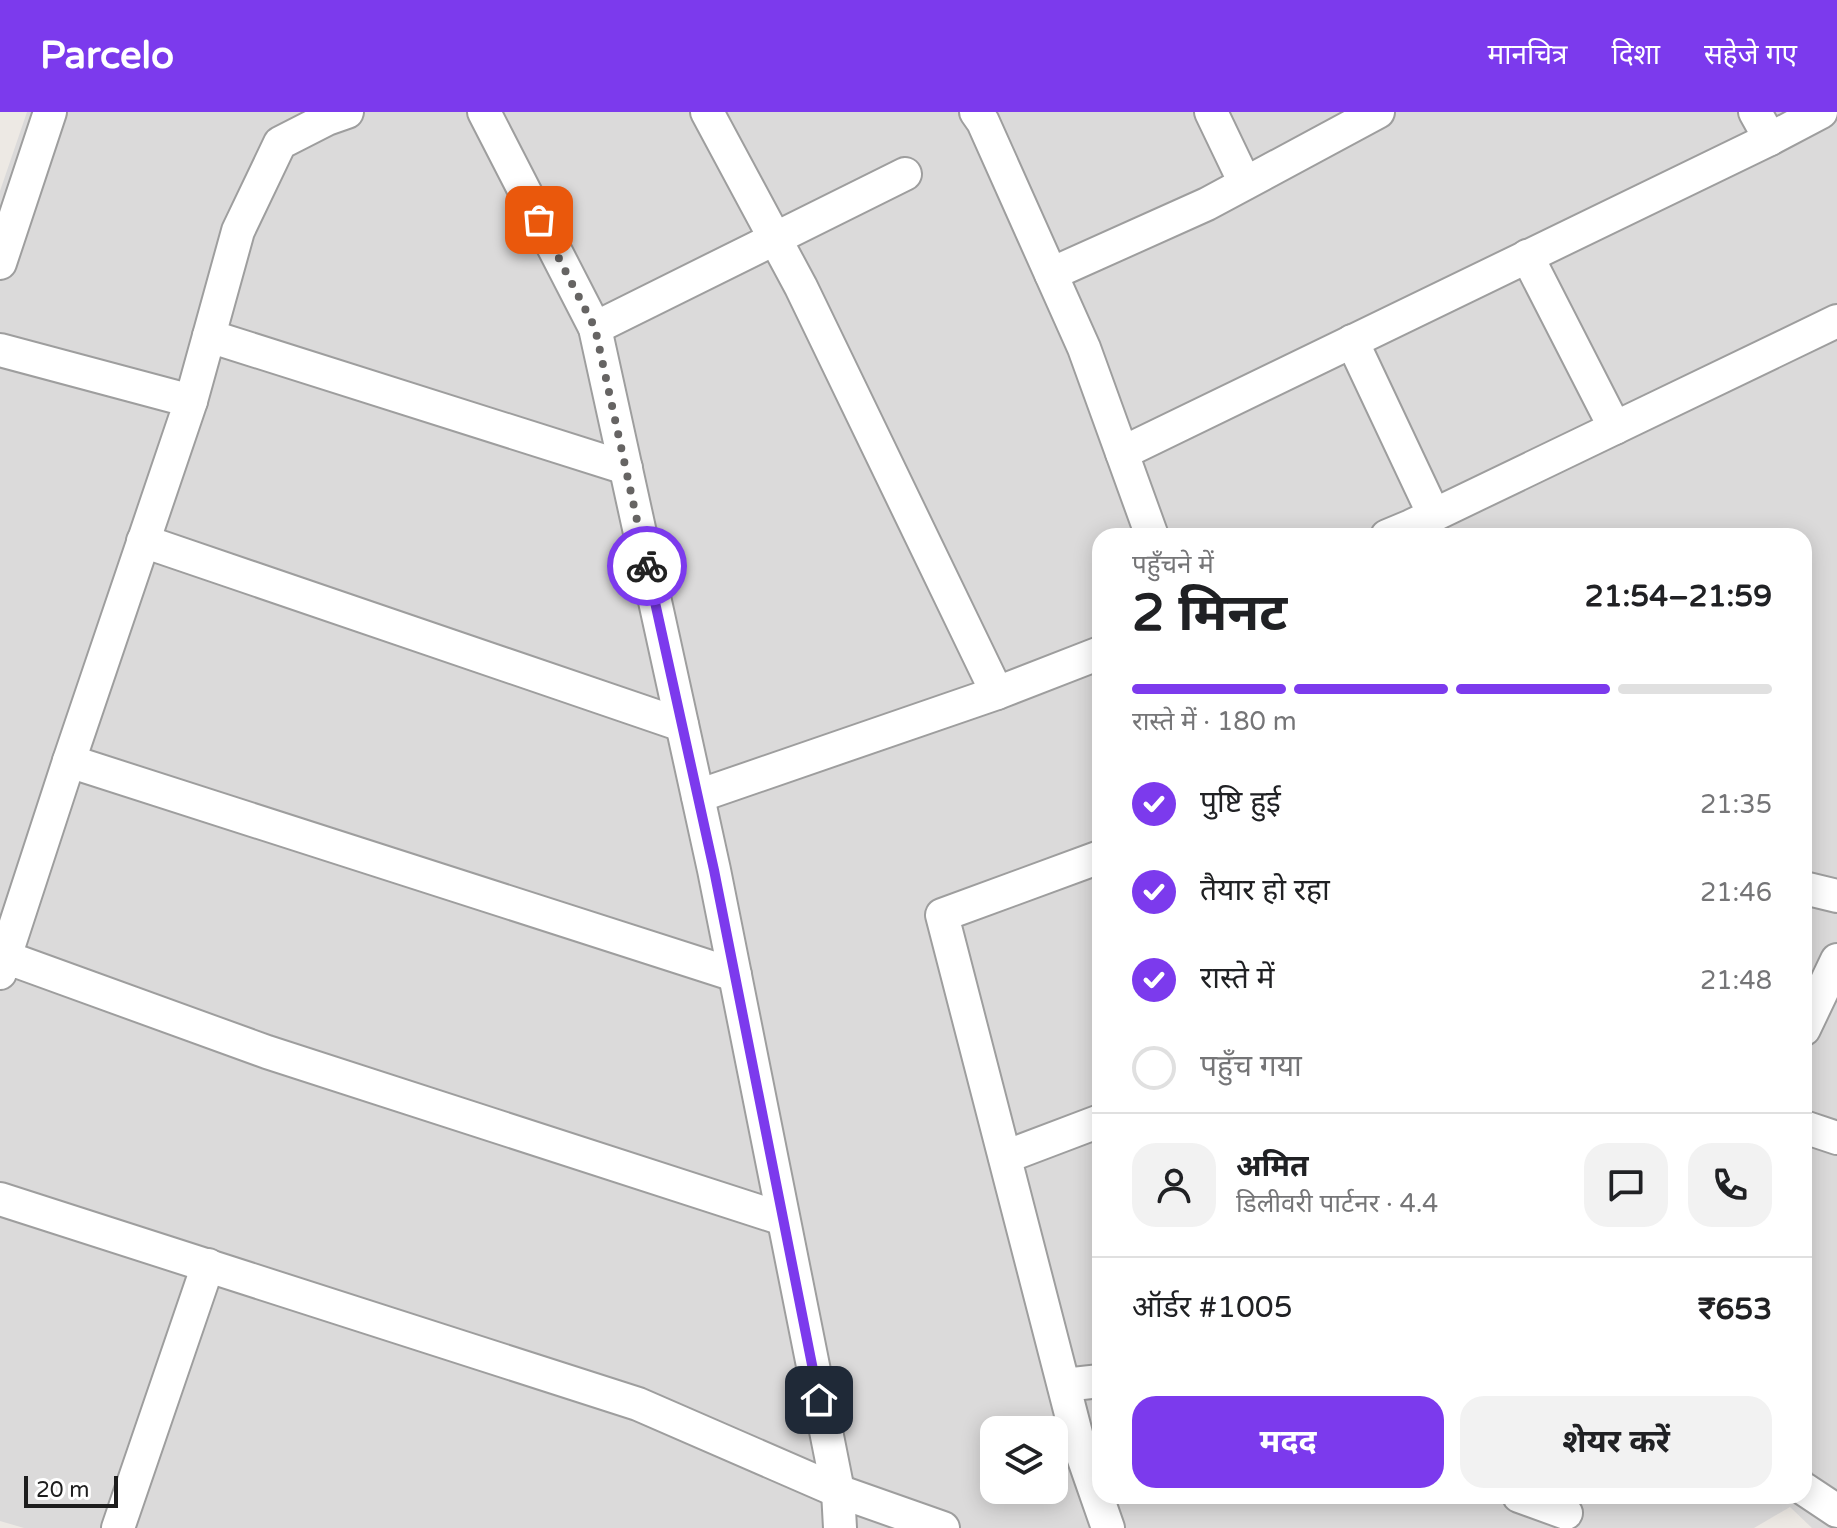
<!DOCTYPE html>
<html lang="hi">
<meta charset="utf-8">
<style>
:root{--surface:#fff;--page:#f2f2f2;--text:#202124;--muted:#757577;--line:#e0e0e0;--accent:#7c3aed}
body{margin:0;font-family:"Varela Round","Noto Sans Devanagari",sans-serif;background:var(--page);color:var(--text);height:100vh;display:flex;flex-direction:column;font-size:30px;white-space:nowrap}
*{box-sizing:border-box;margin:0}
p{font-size:26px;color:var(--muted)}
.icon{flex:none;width:44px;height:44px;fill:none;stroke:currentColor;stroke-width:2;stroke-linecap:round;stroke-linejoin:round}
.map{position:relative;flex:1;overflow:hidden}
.details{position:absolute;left:1092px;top:416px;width:720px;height:976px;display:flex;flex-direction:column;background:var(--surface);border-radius:24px;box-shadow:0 4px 20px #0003}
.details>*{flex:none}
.tools{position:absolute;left:980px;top:1304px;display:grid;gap:16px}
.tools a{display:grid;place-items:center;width:88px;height:88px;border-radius:16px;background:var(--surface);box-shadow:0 4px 20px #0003;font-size:40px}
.scale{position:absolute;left:24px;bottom:20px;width:94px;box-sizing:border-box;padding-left:8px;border:4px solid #1d1d1d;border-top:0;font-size:22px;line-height:28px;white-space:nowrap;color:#1d1d1d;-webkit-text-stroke:6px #fff;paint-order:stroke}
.pin{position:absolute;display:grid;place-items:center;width:68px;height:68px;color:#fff;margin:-34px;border-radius:16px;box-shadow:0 4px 12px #0006}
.courier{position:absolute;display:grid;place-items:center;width:80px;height:80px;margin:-40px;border:6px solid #7c3aed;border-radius:50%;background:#fff;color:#222;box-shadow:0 2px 10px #0007}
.head em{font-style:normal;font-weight:700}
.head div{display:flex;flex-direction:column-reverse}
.head{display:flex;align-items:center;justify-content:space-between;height:136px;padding:0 40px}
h1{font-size:52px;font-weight:700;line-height:60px}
.bar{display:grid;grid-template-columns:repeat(4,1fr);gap:12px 8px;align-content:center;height:96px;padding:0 40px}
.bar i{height:10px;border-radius:6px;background:var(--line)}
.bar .selected{background:var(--accent)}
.bar p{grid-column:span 4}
.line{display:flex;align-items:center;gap:20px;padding:0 40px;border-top:2px solid var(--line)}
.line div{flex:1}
.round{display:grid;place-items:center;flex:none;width:84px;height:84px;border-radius:24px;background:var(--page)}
ol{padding:0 40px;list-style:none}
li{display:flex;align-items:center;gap:24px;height:88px}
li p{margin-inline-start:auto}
li .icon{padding:8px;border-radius:50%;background:var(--accent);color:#fff;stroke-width:4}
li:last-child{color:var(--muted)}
li i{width:44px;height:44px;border:4px solid var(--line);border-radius:50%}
.cta{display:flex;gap:16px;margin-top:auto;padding:16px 40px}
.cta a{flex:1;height:92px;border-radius:24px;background:var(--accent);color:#fff;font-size:32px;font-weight:700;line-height:92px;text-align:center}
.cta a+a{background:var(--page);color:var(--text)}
header{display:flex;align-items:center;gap:48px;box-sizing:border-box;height:112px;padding:0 40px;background:var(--accent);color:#fff}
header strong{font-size:38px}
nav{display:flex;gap:44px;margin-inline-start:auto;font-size:28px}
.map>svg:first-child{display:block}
.residential{fill:#dbdada;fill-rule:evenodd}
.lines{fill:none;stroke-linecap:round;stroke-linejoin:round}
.minor-casing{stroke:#9e9e9e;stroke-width:36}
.minor{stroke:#fff;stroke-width:32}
.done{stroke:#666463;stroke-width:8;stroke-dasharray:0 14.4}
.route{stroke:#7c3aed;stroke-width:10}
</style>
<header>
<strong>Parcelo</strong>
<nav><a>मानचित्र</a><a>दिशा</a><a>सहेजे गए</a></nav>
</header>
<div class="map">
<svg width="1837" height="1416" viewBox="0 0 1837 1416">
<rect width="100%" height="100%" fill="#ede9e4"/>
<path class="residential" d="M27 0H1837V1416H1812L1790 1395 1754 1416H24L0 1409V79ZM1100 424H1804V1384H1100ZM994 1318H1054V1378H994Z"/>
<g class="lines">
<g class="minor-casing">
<g id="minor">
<polyline points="484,0 595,216 714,758 838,1379"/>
<polyline points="976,0 983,10 1084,236 1152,424"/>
<polyline points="1211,0 1245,71"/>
<polyline points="1755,0 1770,27 1821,0"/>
<polyline points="1527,144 1615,316"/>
<polyline points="0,151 50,0"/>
<polyline points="1051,162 1207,92 1378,0"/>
<polyline points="595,216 905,62"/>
<polyline points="209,224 626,356"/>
<polyline points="1352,229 1434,403"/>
<polyline points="0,238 191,289 69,649"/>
<polyline points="191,289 238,119 280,31 327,7 347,0"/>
<polyline points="1122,341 1770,27"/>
<polyline points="1387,424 1411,414 1837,209"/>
<polyline points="143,429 682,613"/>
<polyline points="997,581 1100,541"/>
<polyline points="698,684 997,581 801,175 707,0"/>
<polyline points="1100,745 942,803 1079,1333 1108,1416"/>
<polyline points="1804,776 1837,784"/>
<polyline points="5,845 69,649 735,863"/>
<polyline points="0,861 5,845 267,940 783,1107"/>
<polyline points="1804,917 1837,848"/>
<polyline points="1804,1015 1837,1026"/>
<polyline points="1005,1045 1100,1009"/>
<polyline points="0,1087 638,1292 838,1379"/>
<polyline points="1064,1273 1100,1269"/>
<polyline points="1804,1377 1837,1399"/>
<polyline points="1519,1384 1566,1401"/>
<polyline points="118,1416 208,1153"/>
<polyline points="840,1416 838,1379 943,1416"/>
</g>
</g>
<use href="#minor" class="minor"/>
</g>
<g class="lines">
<polyline class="done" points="539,108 595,216 647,454"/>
<polyline class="route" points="647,454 714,758 819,1288"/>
</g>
</svg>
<div class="tools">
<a><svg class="icon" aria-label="layers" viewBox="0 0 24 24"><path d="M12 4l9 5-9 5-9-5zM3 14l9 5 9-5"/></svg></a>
</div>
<div class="scale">20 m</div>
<div class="pin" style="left:539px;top:108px;background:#ea580c"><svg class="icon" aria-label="bag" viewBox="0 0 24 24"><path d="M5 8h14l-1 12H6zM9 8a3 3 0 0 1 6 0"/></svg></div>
<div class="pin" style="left:819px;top:1288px;background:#1f2937"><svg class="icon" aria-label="home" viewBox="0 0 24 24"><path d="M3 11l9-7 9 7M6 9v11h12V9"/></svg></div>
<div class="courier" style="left:647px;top:454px"><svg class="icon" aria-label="bike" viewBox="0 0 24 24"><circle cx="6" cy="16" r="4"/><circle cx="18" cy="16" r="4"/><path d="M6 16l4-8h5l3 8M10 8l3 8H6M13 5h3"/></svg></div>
<section class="details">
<div class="head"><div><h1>2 मिनट</h1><p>पहुँचने में</p></div><em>21:54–21:59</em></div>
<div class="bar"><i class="selected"></i><i class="selected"></i><i class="selected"></i><i></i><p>रास्ते में · 180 m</p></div>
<ol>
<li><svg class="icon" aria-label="check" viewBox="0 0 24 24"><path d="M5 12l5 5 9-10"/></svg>पुष्टि हुई<p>21:35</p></li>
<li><svg class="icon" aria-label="check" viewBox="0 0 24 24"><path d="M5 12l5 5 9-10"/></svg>तैयार हो रहा<p>21:46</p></li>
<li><svg class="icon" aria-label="check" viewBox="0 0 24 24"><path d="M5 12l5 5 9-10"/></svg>रास्ते में<p>21:48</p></li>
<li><i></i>पहुँच गया</li>
</ol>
<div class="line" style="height:144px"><a class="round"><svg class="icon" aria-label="person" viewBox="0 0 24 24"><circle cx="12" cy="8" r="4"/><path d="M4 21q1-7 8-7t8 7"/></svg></a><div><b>अमित</b><p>डिलीवरी पार्टनर · 4.4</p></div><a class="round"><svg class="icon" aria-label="chat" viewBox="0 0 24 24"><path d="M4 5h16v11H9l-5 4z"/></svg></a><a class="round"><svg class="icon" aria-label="phone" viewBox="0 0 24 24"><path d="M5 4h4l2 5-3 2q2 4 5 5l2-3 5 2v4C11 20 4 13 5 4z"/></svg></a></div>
<div class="line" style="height:104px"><div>ऑर्डर #1005</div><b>₹653</b></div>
<div class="cta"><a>मदद</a><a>शेयर करें</a></div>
</section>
</div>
